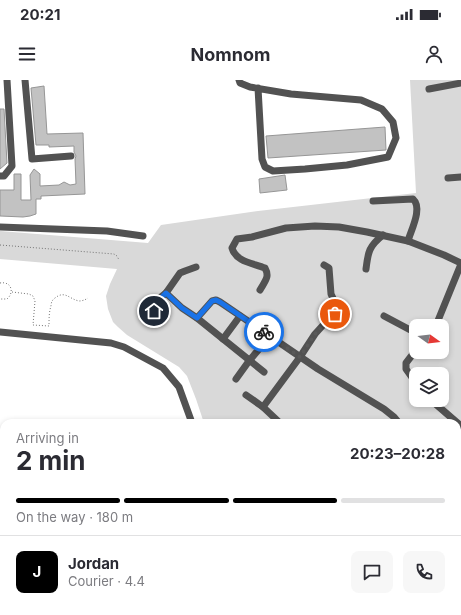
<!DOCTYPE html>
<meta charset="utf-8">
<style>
:root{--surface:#fff;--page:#f7f7f7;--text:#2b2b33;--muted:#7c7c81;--line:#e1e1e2;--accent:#000}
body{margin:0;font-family:Inter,sans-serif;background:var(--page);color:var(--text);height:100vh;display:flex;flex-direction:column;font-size:15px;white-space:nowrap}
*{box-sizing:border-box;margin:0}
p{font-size:13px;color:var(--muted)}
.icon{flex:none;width:22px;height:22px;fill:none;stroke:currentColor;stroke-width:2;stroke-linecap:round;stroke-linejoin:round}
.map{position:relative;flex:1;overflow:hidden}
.side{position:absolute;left:0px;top:339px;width:461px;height:196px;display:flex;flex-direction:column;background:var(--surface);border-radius:12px 12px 0 0;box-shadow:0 2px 6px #0003}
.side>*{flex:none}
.needle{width:26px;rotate:105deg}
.fabs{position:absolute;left:409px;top:239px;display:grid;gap:8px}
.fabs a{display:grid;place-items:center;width:40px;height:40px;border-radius:8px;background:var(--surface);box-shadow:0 2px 6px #0003;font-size:20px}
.pin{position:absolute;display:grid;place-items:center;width:34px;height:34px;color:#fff;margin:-17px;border:2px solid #fff;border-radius:50%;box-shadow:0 1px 4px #0007}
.courier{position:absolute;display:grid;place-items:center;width:40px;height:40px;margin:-20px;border:3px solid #1a73e8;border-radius:50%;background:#fff;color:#222;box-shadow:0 1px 5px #0007}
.summary em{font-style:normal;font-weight:700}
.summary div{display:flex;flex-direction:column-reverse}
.summary{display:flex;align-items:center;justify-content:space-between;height:68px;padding:0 16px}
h1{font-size:26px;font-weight:700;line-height:30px}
.bar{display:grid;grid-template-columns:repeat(4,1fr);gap:6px 4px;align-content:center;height:48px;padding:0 16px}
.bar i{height:5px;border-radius:3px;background:var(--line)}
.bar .current{background:var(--accent)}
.bar p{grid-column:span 4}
.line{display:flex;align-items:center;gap:10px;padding:0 16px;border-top:1px solid var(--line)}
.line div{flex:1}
.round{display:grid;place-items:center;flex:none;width:42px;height:42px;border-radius:8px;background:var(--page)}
.status{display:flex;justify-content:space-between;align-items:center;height:28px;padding:0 20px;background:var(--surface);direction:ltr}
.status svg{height:11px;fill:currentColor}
header{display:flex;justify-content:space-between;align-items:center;height:52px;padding:0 16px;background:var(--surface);font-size:18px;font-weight:700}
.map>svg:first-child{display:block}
.green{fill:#d9d9d9;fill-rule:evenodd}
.building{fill:#c2c2c2;stroke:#969696}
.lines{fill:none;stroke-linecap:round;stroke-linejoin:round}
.path{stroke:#747474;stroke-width:1;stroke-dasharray:1 2;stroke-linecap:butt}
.minor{stroke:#525252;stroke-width:7}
.done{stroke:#595959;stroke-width:4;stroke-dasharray:0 7.2}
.route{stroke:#1a73e8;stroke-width:5}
</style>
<div class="status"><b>20:21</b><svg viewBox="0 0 49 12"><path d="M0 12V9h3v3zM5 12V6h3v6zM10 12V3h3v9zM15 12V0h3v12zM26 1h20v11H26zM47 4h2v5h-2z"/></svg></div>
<header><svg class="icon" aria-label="menu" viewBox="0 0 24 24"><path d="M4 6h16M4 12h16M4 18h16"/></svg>Nomnom<svg class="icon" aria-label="person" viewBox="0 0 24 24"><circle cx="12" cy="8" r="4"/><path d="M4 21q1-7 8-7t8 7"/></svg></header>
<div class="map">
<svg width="461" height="535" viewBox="0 0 461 535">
<rect width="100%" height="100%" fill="#fff"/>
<path class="green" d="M410 0H461V535H267V531H457V343H204L196 319 187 296 179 287 127 255 118 247 113 242 108 229 106 216 110 204 117 189 0 179V151L148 163 161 145 258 131 416 113ZM416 246H442V272H416ZM416 294H442V320H416Z"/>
<g class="building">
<polygon points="44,6 47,54 83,53 85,114 41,116 41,119 36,119 36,134 30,136 23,137 0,136 0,110 14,110 14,94 21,94 21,120 31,120 30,95 34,89 40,94 40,106 59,105 64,102 70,105 76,104 75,79 76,76 74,72 74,66 49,67 49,65 36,65 31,8"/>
<polygon points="0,29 4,29 7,83 0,89"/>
<polygon points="385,47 386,70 268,78 266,56"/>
<polygon points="285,95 287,110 260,113 259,99"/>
</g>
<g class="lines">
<g class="path">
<polyline points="0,165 114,174 117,176 119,180"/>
<path d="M0 203C11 201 15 212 7 219H0"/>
<path d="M12 212 29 214 33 216 35 221 33 245 49 246C49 239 49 232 51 226 51 223 52 220 55 218 65 210 69 219 79 221 82 221 85 220 88 218"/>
</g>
<g class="minor">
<polyline points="25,0 32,79 71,76"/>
<polyline points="239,0 240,3 250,7 291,14 361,20 382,29 393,42 396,58 388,77 347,85 305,89 273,91 265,87 262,79 258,8"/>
<polyline points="429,9 461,3"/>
<polyline points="0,96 4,96 12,86 7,0"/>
<polyline points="448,98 461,97"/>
<path d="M373 121 413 119C423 128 411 150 408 161"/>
<polyline points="0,147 107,151 143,156"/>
<path d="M366 189C368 172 369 166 383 155"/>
<path d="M260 210C265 201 270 197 265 188 253 183 236 182 232 168L237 159 252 157 286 148 315 146 339 147 367 152 408 161 444 175 461 183"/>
<polyline points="166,213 182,228 197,238 264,292"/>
<polyline points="154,231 156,225 161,217 166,213 180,193 185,191 196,187"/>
<polyline points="384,236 416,253"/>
<polyline points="197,238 212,221 216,220 220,222 318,289 384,329 394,337 399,343"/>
<polyline points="434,246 437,243 461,184"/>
<polyline points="0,252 111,263 124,267 163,288 179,307 192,343"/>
<polyline points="223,259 240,236"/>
<polyline points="416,270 406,283 406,289 416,303"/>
<polyline points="236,299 249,281 270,256"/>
<polyline points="246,315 263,327 280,343"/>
<polyline points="431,320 461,346"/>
<polyline points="263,327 300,277 315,254 325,243 335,234 338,229 331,214 329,188 324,185"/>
<polyline points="457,401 461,404"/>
<polyline points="457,485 461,486"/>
<polyline points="255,531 255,535"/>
<polyline points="362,531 368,535"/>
<polyline points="411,535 414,531"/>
</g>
</g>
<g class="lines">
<polyline class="done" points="264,252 300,277 315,254 325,243 335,234"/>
<path class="route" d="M154 231C157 224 160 218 166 213L182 228 197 238 212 221 216 220 220 222 264 252"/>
</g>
</svg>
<div class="fabs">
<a><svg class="needle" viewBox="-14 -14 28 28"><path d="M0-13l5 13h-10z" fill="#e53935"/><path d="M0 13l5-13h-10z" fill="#7c7c81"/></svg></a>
<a><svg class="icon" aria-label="layers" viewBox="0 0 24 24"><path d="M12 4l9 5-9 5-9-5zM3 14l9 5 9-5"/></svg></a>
</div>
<div class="pin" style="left:335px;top:234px;background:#ea580c"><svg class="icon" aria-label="bag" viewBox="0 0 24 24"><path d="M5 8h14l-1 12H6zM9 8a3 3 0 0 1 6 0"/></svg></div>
<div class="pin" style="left:154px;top:231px;background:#1f2937"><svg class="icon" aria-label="home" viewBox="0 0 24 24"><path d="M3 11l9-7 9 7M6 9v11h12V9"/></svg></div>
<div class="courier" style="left:264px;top:252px"><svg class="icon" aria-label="bike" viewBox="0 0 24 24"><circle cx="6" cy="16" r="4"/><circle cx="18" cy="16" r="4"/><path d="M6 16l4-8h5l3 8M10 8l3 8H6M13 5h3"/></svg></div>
<section class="side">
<div class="summary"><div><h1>2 min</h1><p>Arriving in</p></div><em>20:23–20:28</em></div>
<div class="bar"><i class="current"></i><i class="current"></i><i class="current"></i><i></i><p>On the way · 180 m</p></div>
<div class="line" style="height:72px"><b class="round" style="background:var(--accent);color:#fff">J</b><div><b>Jordan</b><p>Courier · 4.4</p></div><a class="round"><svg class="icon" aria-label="chat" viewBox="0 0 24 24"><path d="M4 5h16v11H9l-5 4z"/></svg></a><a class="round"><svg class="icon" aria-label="phone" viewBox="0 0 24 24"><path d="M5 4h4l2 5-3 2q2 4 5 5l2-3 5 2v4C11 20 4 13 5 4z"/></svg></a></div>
</section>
</div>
